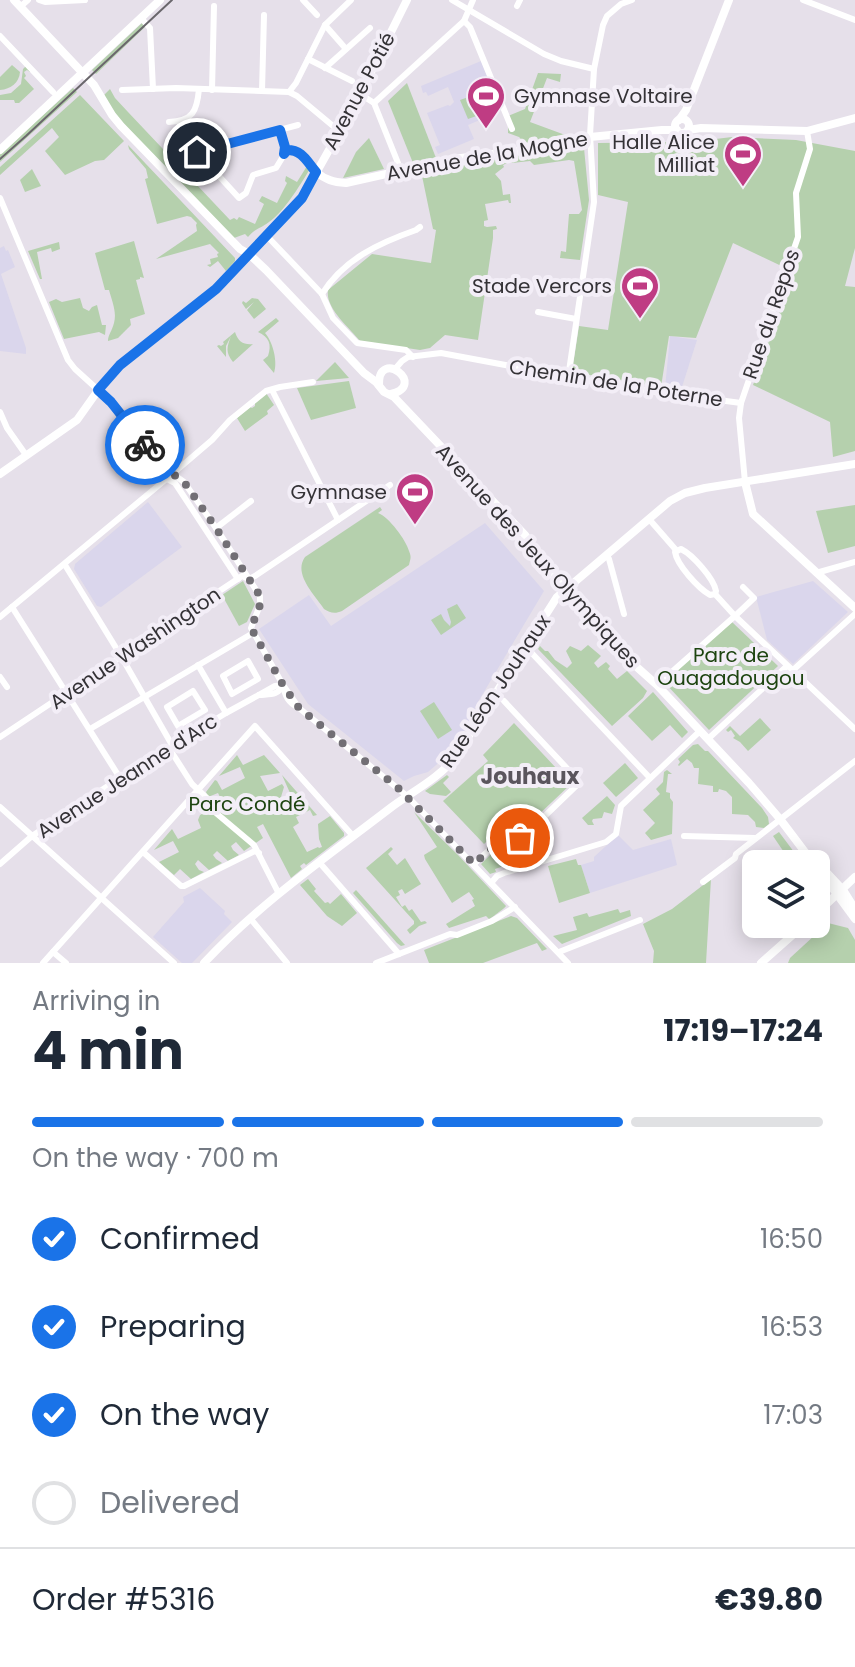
<!DOCTYPE html>
<meta charset="utf-8">
<style>
:root{--surface:#fff;--page:#f6f6f7;--text:#1f2937;--muted:#747a83;--line:#e0e1e3;--accent:#1a73e8}
body{margin:0;font-family:Poppins,sans-serif;background:var(--page);color:var(--text);height:100vh;display:flex;flex-direction:column;font-size:30px;white-space:nowrap}
*{box-sizing:border-box;margin:0}
p{font-size:26px;color:var(--muted)}
.icon{flex:none;width:44px;height:44px;fill:none;stroke:currentColor;stroke-width:2;stroke-linecap:round;stroke-linejoin:round}
.map{position:relative;height:963px;overflow:hidden}
.sheet{display:flex;flex-direction:column;background:var(--surface);flex:1}
.sheet>*{flex:none}
.buttons{position:absolute;left:742px;top:850px;display:grid;gap:16px}
.buttons a{display:grid;place-items:center;width:88px;height:88px;border-radius:12px;background:var(--surface);box-shadow:0 4px 20px #0003;font-size:40px}
.pin{position:absolute;display:grid;place-items:center;width:68px;height:68px;color:#fff;margin:-34px;border:4px solid #fff;border-radius:50%;box-shadow:0 2px 8px #0007}
.courier{position:absolute;display:grid;place-items:center;width:80px;height:80px;margin:-40px;border:6px solid #1a73e8;border-radius:50%;background:#fff;color:#222;box-shadow:0 2px 10px #0007}
.head em{font-style:normal;font-weight:700}
.head div{display:flex;flex-direction:column-reverse}
.head{display:flex;align-items:center;justify-content:space-between;height:136px;padding:0 32px}
h1{font-size:52px;font-weight:700;line-height:60px}
.bar{display:grid;grid-template-columns:repeat(4,1fr);gap:12px 8px;align-content:center;height:96px;padding:0 32px}
.bar i{height:10px;border-radius:6px;background:var(--line)}
.bar .active{background:var(--accent)}
.bar p{grid-column:span 4}
.line{display:flex;align-items:center;gap:20px;padding:0 32px;border-top:2px solid var(--line)}
.line div{flex:1}
ol{padding:0 32px;list-style:none}
li{display:flex;align-items:center;gap:24px;height:88px}
li p{margin-inline-start:auto}
li .icon{padding:8px;border-radius:50%;background:var(--accent);color:#fff;stroke-width:4}
li:last-child{color:var(--muted)}
li i{width:44px;height:44px;border:4px solid var(--line);border-radius:50%}
.map>svg:first-child{display:block}
.education{fill:#dad6ec}
.green{fill:#b5d0ad}
.lines{fill:none;stroke-linecap:round;stroke-linejoin:round}
.street{stroke:#fff;stroke-width:6}
.secondary{stroke:#fff;stroke-width:8}
.tram{stroke:#6a676c;stroke-width:2}
.done{stroke:#726f75;stroke-width:8;stroke-dasharray:0 14.4}
.route{stroke:#1a73e8;stroke-width:10}
.labels{text-anchor:middle;dominant-baseline:central;stroke-width:8;stroke-linejoin:round;paint-order:stroke}
.street-label{font-size:20px;fill:#343236;stroke:#f3eef7}
.poi-label{font-size:20px;fill:#343236;stroke:#f3eef7;text-anchor:end}
.park-label{font-size:20px;fill:#1d4410;stroke:#f3eef7}
.neighbourhood-label{font-size:22px;font-weight:bold;fill:#5a555d;stroke:#f3eef7}
</style>
<div class="map">
<svg width="855" height="963" viewBox="0 0 855 963">
<rect width="100%" height="100%" fill="#e6e0ea"/>
<g class="education">
<polygon points="481,61 501,110 499,112 468,125 474,139 438,154 435,147 440,145 427,113 448,105 450,106 454,102 448,87 428,96 426,92 423,93 421,86"/>
<polygon points="4,246 6,251 8,250 15,267 1,274 26,348 26,354 0,351 0,248"/>
<polygon points="670,336 697,340 681,390 665,388"/>
<polygon points="148,502 182,547 101,607 97,606 74,569 75,564"/>
<polygon points="485,523 544,591 475,707 476,712 453,749 442,760 428,772 414,776 404,781 308,704 259,629 309,595 331,626"/>
<polygon points="813,581 848,612 793,664 767,640 756,597"/>
<polygon points="618,835 633,850 671,839 677,865 590,893 581,865 594,861 594,857"/>
<polygon points="200,888 225,911 224,914 232,922 192,963 182,963 153,937 184,902 183,897"/>
</g>
<g class="green">
<polygon points="143,22 146,26 96,74 92,70"/>
<path d="M12 65 20 72C19 83 11 89 0 90V77Z"/>
<polygon points="26,66 31,71 30,72 27,70 24,72 26,76 24,78 34,89 19,103 15,103 14,100 0,100 0,95 11,93 21,84 23,69"/>
<polygon points="538,73 561,74 560,82 547,78 530,122 568,136 534,141 530,143 524,142 519,137 508,133 508,116 525,109"/>
<polygon points="407,83 436,158 413,163 388,101"/>
<polygon points="486,86 495,107 483,112 474,91"/>
<polygon points="73,88 77,92 0,162 0,154"/>
<path d="M110 89 115 98 128 112 230 220 234 218 237 220 239 217 255 224 264 204 259 201 262 196 277 203 287 183 285 181 286 176 297 182 307 166 310 169C300 185 284 212 269 222 260 229 257 227 248 237L245 234 234 238 116 116 104 95Z"/>
<polygon points="80,95 124,141 104,160 95,161 65,175 45,151 59,137 52,128 0,175 0,167"/>
<polygon points="474,95 482,114 468,119 460,100"/>
<polygon points="732,137 796,140 855,151 855,248 845,286 855,287 855,451 833,457 830,422 753,385 794,272 733,243 696,338 669,336 661,387 572,372 579,326 608,330 628,202 598,195 598,143 691,142"/>
<polygon points="369,138 384,169 343,178 356,152"/>
<polygon points="128,145 235,258 235,261 226,271 218,261 210,267 207,265 211,264 210,259 218,257 217,254 219,253 210,244 156,259 197,231 196,225 197,223 191,217 187,216 157,224 145,179 148,178 146,169 129,149"/>
<path d="M582 146 584 148 589 200 580 260 560 258 561 251 566 252 569 214H579L582 210 574 161 569 160 534 165 530 161 512 163 511 161 503 165 504 167 495 174 501 181 503 195 510 194 511 203H509L508 200 485 204 488 220 484 221V226L487 227 496 226 497 229 493 230V238L478 340 445 335 430 348 420 350 360 341C349 327 325 308 328 290L372 254 431 263 436 230 433 229 421 171Z"/>
<polygon points="32,169 41,186 25,192 20,180"/>
<path d="M134 241 144 278 140 277V279L136 280 145 314 130 319 131 325 118 338 108 341C108 335 112 331 114 323 117 312 112 301 109 290H105L95 253Z"/>
<polygon points="59,242 60,249 52,252 51,248 37,252 42,279 40,279 28,251"/>
<polygon points="80,298 83,308 89,311 92,307 97,305 102,325 106,325 105,335 99,332 64,339 49,302 56,299 62,302"/>
<polygon points="252,298 258,299 266,309 254,319 247,310 254,302 246,309 242,303 243,301 246,303"/>
<path d="M276 318 279 321 265 333C273 342 278 362 274 373L263 360 268 356C272 344 269 337 258 332Z"/>
<path d="M235 332C238 342 244 345 253 344L233 362C225 352 227 347 231 336L226 346V357L217 346 219 345 221 346 224 344 223 342Z"/>
<polygon points="335,362 349,378 316,381"/>
<polygon points="349,381 356,408 311,420 297,388"/>
<polygon points="266,393 274,405 267,411 268,414 245,431 237,418 250,407 252,408 255,406 255,403"/>
<polygon points="855,505 855,546 828,553 816,511"/>
<path d="M380 507 382 510 378 513C389 517 406 540 409 551 412 558 410 559 409 565L342 611C335 614 330 613 324 609 314 594 293 574 305 557Z"/>
<polygon points="243,581 255,604 247,622 239,626 222,595"/>
<polygon points="457,604 466,618 441,635 431,620 441,614 444,620 450,626 451,622 447,609"/>
<polygon points="732,622 778,666 709,730 664,682"/>
<polygon points="588,645 601,656 594,663 598,668 606,662 610,666 608,669 617,679 627,671 647,691 643,698 612,726 538,649 540,646 545,651 548,651 555,660 567,668 572,663 566,651 570,646 581,651"/>
<polygon points="653,692 688,732 682,738 670,725 652,741 628,716"/>
<polygon points="434,702 452,730 438,739 420,711"/>
<polygon points="760,718 771,730 748,751 740,742 733,738 735,736 731,730 728,732 726,730 730,726 740,736"/>
<polygon points="514,723 571,784 533,820 521,808 484,844 443,801 488,761 483,755"/>
<polygon points="698,744 705,751 708,751 762,808 768,817 769,824 764,828 756,827 755,822 748,815 732,814 732,797 726,791 719,789 718,792 713,792 713,786 698,784 699,768 694,768 692,763 687,759 679,766 678,765 680,762 678,759 693,745"/>
<polygon points="237,755 243,765 264,755 280,773 260,776 268,791 282,784 284,787 281,797 276,801 280,809 294,802 282,775 317,815 313,816 310,810 296,817 299,823 293,827 307,852 318,847 319,848 322,847 319,839 318,824 330,816 344,833 344,836 306,865 304,863 300,866 302,869 291,878 263,824 257,827 263,838 244,851 236,842 231,846 233,850 239,855 228,861 217,851 213,855 216,859 222,863 209,870 198,860 195,864 199,870 204,872 191,879 180,869 174,875 159,862 179,852 173,841 154,850 172,829 178,839 201,828 198,820 200,815 223,803 218,793 208,797 206,792 215,780 217,781 222,790 245,778 240,767 219,776"/>
<polygon points="625,763 638,778 616,797 603,783"/>
<polygon points="667,770 672,774 668,774 666,792 670,793 670,798 673,802 672,834 651,840 645,833 655,823 643,810 660,794 656,789 663,782 664,772"/>
<polygon points="447,775 449,777 443,783 451,792 446,796 430,794 425,791"/>
<polygon points="607,796 615,805 612,814 604,812 602,818 593,819 592,821 594,825 588,825 582,818"/>
<path d="M414 812 458 855 506 906C505 908 490 919 489 919L486 916 449 928 446 924 475 906 472 900 474 899 469 892 452 903 425 859 424 855 437 847Z"/>
<polygon points="779,832 803,864 792,864 773,836"/>
<polygon points="527,838 533,845 528,850 532,854 535,853 533,850 536,847 543,854 512,864 522,854 510,841 512,839 520,842"/>
<polygon points="391,847 393,849 388,854 397,865 405,858 421,884 405,894 402,889 398,891 400,895 396,897 402,907 405,905 409,911 412,909 421,922 425,921 427,923 419,926 410,934 407,930 414,924 414,921 366,868"/>
<polygon points="493,852 496,854 494,857 498,861 500,859 507,865 495,869 496,872 490,874 481,864"/>
<polygon points="576,859 578,865 581,865 590,893 559,903 548,866"/>
<polygon points="308,879 316,889 314,891 325,903 328,902 330,904 341,894 357,913 342,926 327,916 300,885"/>
<polygon points="711,879 706,963 653,963 654,951 643,924 672,909"/>
<polygon points="356,890 405,945 401,946 397,943 353,893"/>
<polygon points="618,909 620,913 630,910 631,916 562,944 553,936 577,930 573,917 587,913 589,917"/>
<polygon points="511,916 517,918 547,949 542,951 537,943 483,963 429,963 424,950"/>
<polygon points="828,923 848,928 855,940 855,963 788,963 790,958"/>
</g>
<g class="lines">
<g class="street">
<polyline points="39,0 45,2 85,0"/>
<polyline points="303,0 317,15"/>
<polyline points="452,0 544,54 561,61 594,69"/>
<polyline points="803,0 855,20"/>
<polyline points="517,6 520,0"/>
<polyline points="20,7 28,0"/>
<polyline points="141,18 150,28 153,89"/>
<polyline points="464,21 470,27 512,129"/>
<polyline points="325,25 346,49"/>
<polyline points="0,36 53,92"/>
<polyline points="308,59 352,81"/>
<polyline points="325,68 370,28"/>
<polyline points="122,90 176,88 289,92 297,96 339,131"/>
<polyline points="212,90 214,6"/>
<polyline points="262,91 264,15"/>
<polyline points="289,92 296,83 325,25 351,0"/>
<polyline points="360,94 374,103 398,163"/>
<polyline points="374,103 464,21 473,0"/>
<path d="M169 122C193 121 197 111 199 89"/>
<path d="M298 125 197 152 239 198 246 193 253 175 276 168 287 150C302 149 307 162 316 172"/>
<polyline points="280,130 285,147 284,154"/>
<polyline points="182,161 197,152"/>
<polyline points="0,198 68,360 75,369 107,398 163,467 184,482 216,528 260,596 260,605 251,628 283,685 299,708"/>
<polyline points="266,235 322,294 333,318 357,343 406,350 413,357"/>
<path d="M322 294C344 259 379 243 416 230L420 227"/>
<polyline points="538,312 576,319"/>
<polyline points="395,369 402,361 408,357 441,353 628,388 741,403"/>
<polyline points="568,378 594,202 590,135 594,69 603,25 607,16 621,4 632,0"/>
<polyline points="272,390 338,520"/>
<polyline points="0,412 7,428 26,455"/>
<polyline points="167,479 175,483 238,579"/>
<polyline points="745,482 739,418 741,403 798,237 796,193 810,149 807,131"/>
<polyline points="649,519 676,550"/>
<polyline points="216,528 251,501"/>
<path d="M681 549C693 555 714 579 716 591L715 594 710 595C698 588 677 565 675 552Z"/>
<polyline points="607,556 609,559 624,614"/>
<polyline points="65,565 121,656 172,745"/>
<polyline points="816,573 855,562"/>
<polyline points="715,594 735,616 754,598 743,587"/>
<polyline points="12,607 120,778"/>
<polyline points="0,617 170,476 212,440 230,420 266,391 280,387 313,382"/>
<polyline points="526,647 650,778"/>
<polygon points="248,661 258,679 232,694 223,676"/>
<polyline points="198,665 226,713"/>
<polyline points="792,671 855,614"/>
<polyline points="0,677 7,687"/>
<path d="M283 685C285 696 288 703 299 708L407 796 568 963"/>
<polyline points="657,685 735,616 855,729"/>
<polygon points="193,691 205,710 178,726 167,707"/>
<path d="M259 695C270 694 278 696 283 685"/>
<polyline points="90,729 253,633"/>
<polyline points="0,737 242,576 249,579 255,576 390,485"/>
<polyline points="708,739 787,666"/>
<polyline points="169,748 192,784 210,801"/>
<polyline points="0,807 174,963"/>
<polyline points="213,808 216,813 254,845 279,894"/>
<polyline points="684,836 755,838"/>
<polyline points="143,852 181,886 184,886 255,851 259,853"/>
<polyline points="319,862 399,954"/>
<polyline points="0,864 32,836 120,778 226,713 275,686 283,685"/>
<polyline points="474,864 510,831 517,837 523,837 578,784 576,778 504,701"/>
<polyline points="703,882 735,858 736,854 855,761"/>
<polyline points="491,883 497,876 504,873 606,842 616,834 621,806 700,731"/>
<polyline points="250,918 287,963"/>
<polyline points="53,952 66,963"/>
<polyline points="559,952 640,920"/>
<polyline points="43,963 255,726 353,836"/>
<polyline points="376,963 450,934 457,935 492,921 515,907"/>
</g>
<g class="secondary">
<polyline points="14,0 94,85 112,115 121,126 240,249 249,254 266,270 364,373 376,382 384,392 394,397 525,535 546,567 609,638 630,661 657,685 749,783 780,819 814,864"/>
<circle cx="682" cy="126" r="7"/>
<polyline points="679,120 686,110 729,0"/>
<polyline points="688,130 701,128 807,131 855,118"/>
<polyline points="0,150 160,0"/>
<path d="M316 172C326 180 333 182 346 183L453 159 524 150 590 137 662 130H677"/>
<path d="M379 385C378 347 428 385 391 394"/>
<polyline points="0,474 77,420 104,382 120,365 216,289 302,198 356,102 407,0"/>
<polyline points="745,482 753,514 855,608"/>
<polyline points="814,859 843,890 855,909"/>
<polyline points="819,870 855,919"/>
<polyline points="816,914 855,877"/>
<path d="M204 963C259 904 325 858 389 809 411 792 439 779 456 756L557 597 670 501 685 493 705 488 855 464"/>
<polyline points="761,963 805,924"/>
</g>
<polyline class="tram" points="0,159 26,136 172,0"/>
</g>
<g class="lines">
<polyline class="done" points="145,445 163,467 184,482 216,528 260,596 260,605 251,628 283,685 299,708 397,787 474,864 510,831 520,838"/>
<path class="route" d="M145 445 111 402 98 390 120 365 216 289 302 198 316 172C307 162 303 150 287 150L284 154 285 147 280 130 197 152"/>
</g>
<defs>
<g id="stadium-pin" transform="scale(2)"><path d="M0 17L-7.5 6A9.5 9.5 0 1 1 7.5 6Z" fill="#bf3c83" stroke="#f3eef7"/><path d="M0-5a6.5 5 0 1 0 0 10a6.5 5 0 1 0 0-10ZM-3.5-1.8h7v3.6h-7Z" fill="#fff"/></g>
</defs>
<g fill-rule="evenodd">
<use href="#stadium-pin" x="486" y="96"/>
<use href="#stadium-pin" x="743" y="154"/>
<use href="#stadium-pin" x="640" y="286"/>
<use href="#stadium-pin" x="415" y="492"/>
</g>
<g class="labels">
<g class="street-label">
<text transform="translate(359 91) rotate(-62)">Avenue Potié</text>
<text transform="translate(487 156) rotate(-10)">Avenue de la Mogne</text>
<text transform="translate(771 314) rotate(-71)">Rue du Repos</text>
<text transform="translate(616 383) rotate(9)">Chemin de la Poterne</text>
<text transform="translate(538 556) rotate(48)">Avenue des Jeux Olympiques</text>
<text transform="translate(135 648) rotate(-34)">Avenue Washington</text>
<text transform="translate(495 691) rotate(-56)">Rue Léon Jouhaux</text>
<text transform="translate(127 776) rotate(-33)">Avenue Jeanne d'Arc</text>
</g>
<g class="poi-label">
<text x="514" y="96" text-anchor="start">Gymnase Voltaire</text>
<text x="715" y="142">Halle Alice<tspan x="715" dy="23">Milliat</tspan></text>
<text x="612" y="286">Stade Vercors</text>
<text x="387" y="492">Gymnase</text>
</g>
<g class="park-label">
<text x="731" y="655">Parc de<tspan x="731" dy="23">Ouagadougou</tspan></text>
<text x="247" y="804">Parc Condé</text>
</g>
<g class="neighbourhood-label">
<text x="530" y="776">Jouhaux</text>
</g>
</g>
</svg>
<div class="buttons">
<a><svg class="icon" aria-label="layers" viewBox="0 0 24 24"><path d="M12 4l9 5-9 5-9-5zM3 14l9 5 9-5"/></svg></a>
</div>
<div class="pin" style="left:520px;top:838px;background:#ea580c"><svg class="icon" aria-label="bag" viewBox="0 0 24 24"><path d="M5 8h14l-1 12H6zM9 8a3 3 0 0 1 6 0"/></svg></div>
<div class="pin" style="left:197px;top:152px;background:#1f2937"><svg class="icon" aria-label="home" viewBox="0 0 24 24"><path d="M3 11l9-7 9 7M6 9v11h12V9"/></svg></div>
<div class="courier" style="left:145px;top:445px"><svg class="icon" aria-label="bike" viewBox="0 0 24 24"><circle cx="6" cy="16" r="4"/><circle cx="18" cy="16" r="4"/><path d="M6 16l4-8h5l3 8M10 8l3 8H6M13 5h3"/></svg></div>
</div>
<section class="sheet">
<div class="head"><div><h1>4 min</h1><p>Arriving in</p></div><em>17:19–17:24</em></div>
<div class="bar"><i class="active"></i><i class="active"></i><i class="active"></i><i></i><p>On the way · 700 m</p></div>
<ol>
<li><svg class="icon" aria-label="check" viewBox="0 0 24 24"><path d="M5 12l5 5 9-10"/></svg>Confirmed<p>16:50</p></li>
<li><svg class="icon" aria-label="check" viewBox="0 0 24 24"><path d="M5 12l5 5 9-10"/></svg>Preparing<p>16:53</p></li>
<li><svg class="icon" aria-label="check" viewBox="0 0 24 24"><path d="M5 12l5 5 9-10"/></svg>On the way<p>17:03</p></li>
<li><i></i>Delivered</li>
</ol>
<div class="line" style="height:104px"><div>Order #5316</div><b>€39.80</b></div>
</section>
